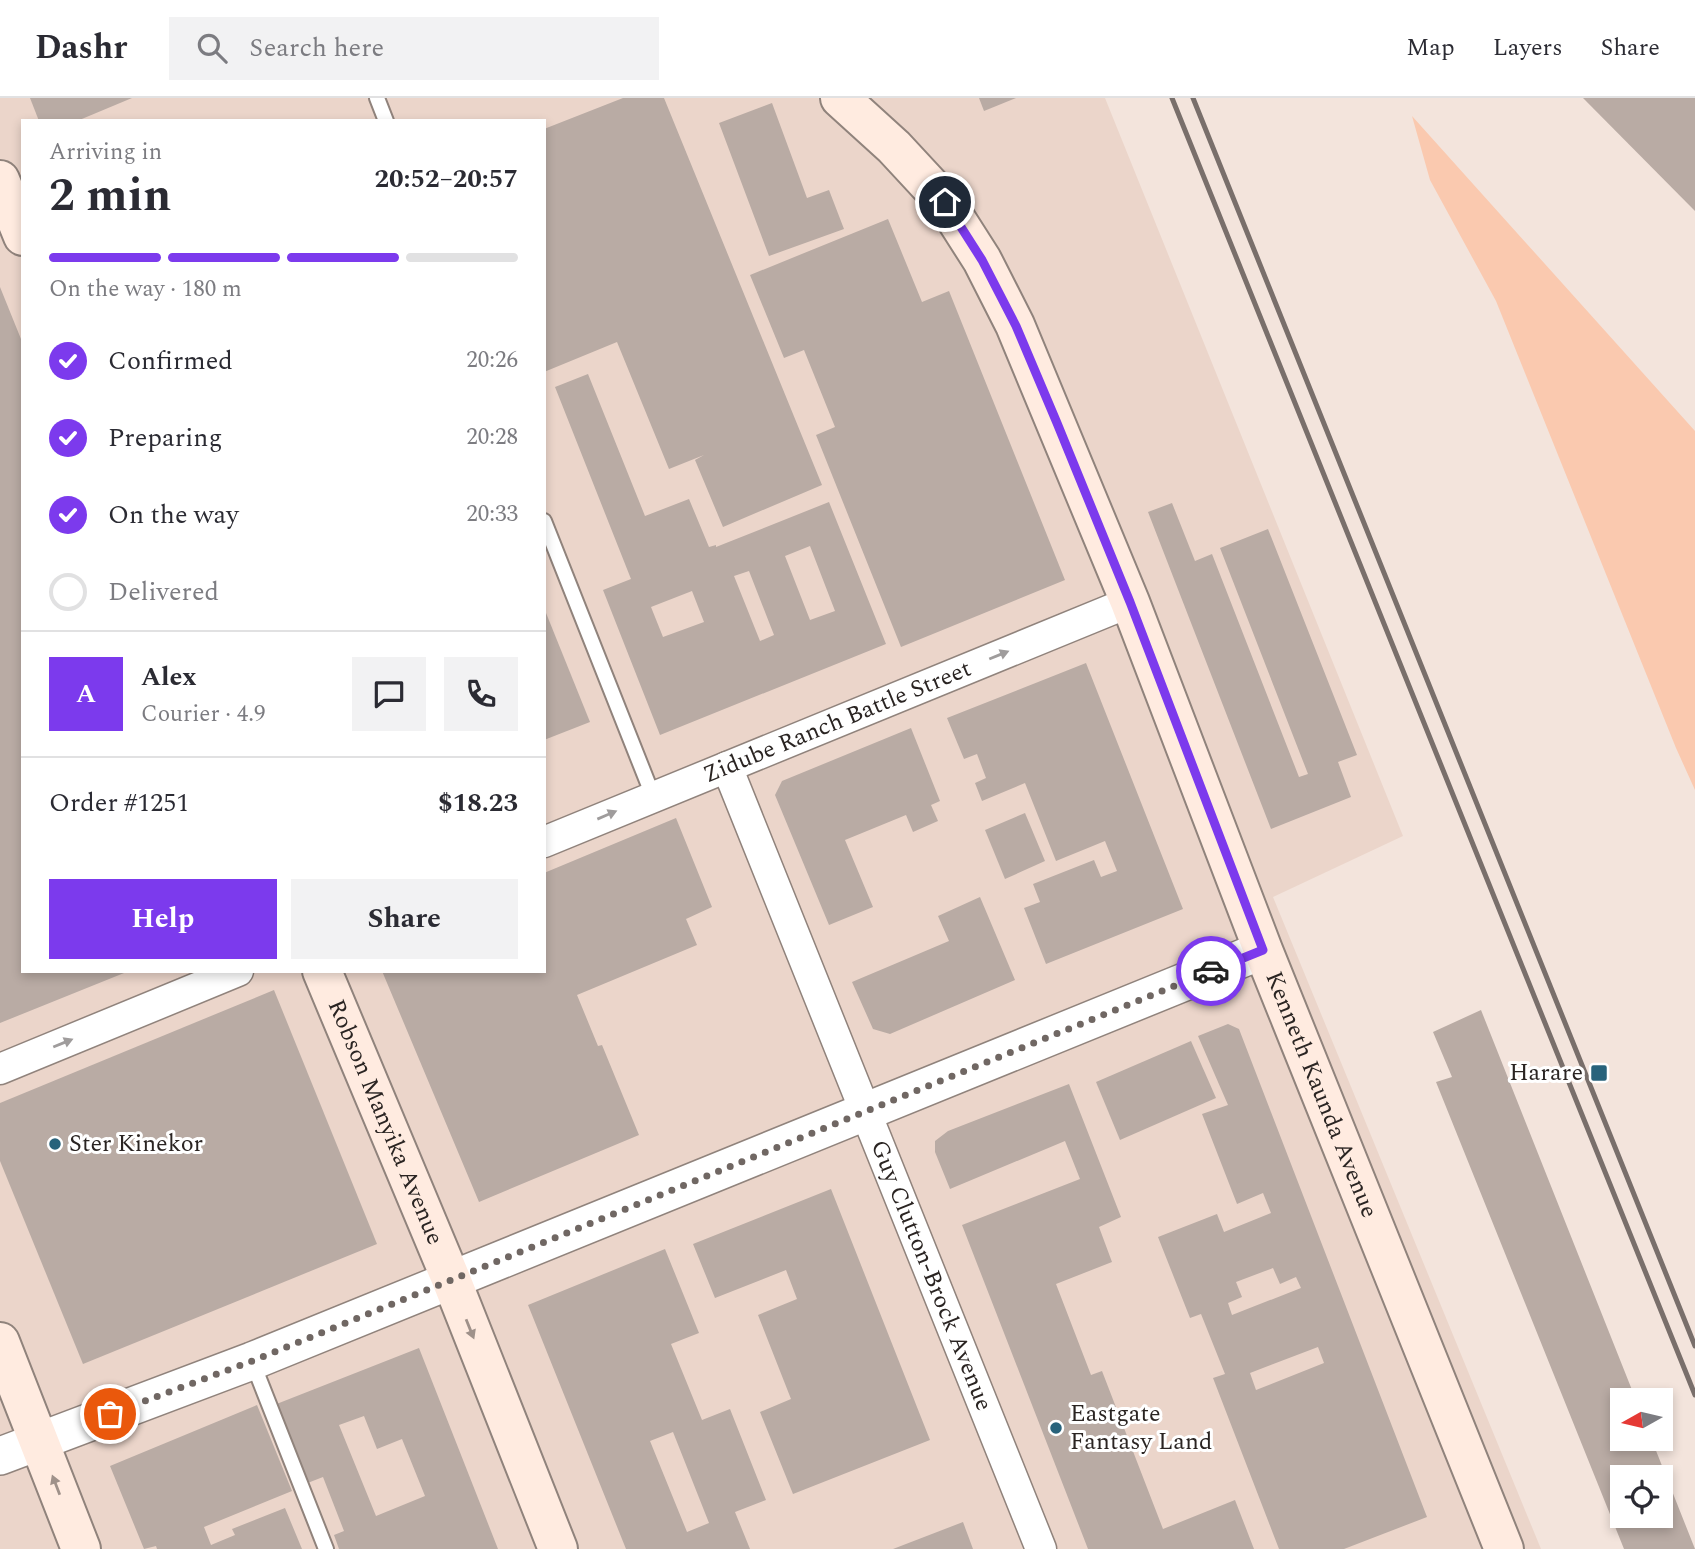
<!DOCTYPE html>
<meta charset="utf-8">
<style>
:root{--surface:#fff;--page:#f2f2f3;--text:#2b2b33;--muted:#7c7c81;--line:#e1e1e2;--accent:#7c3aed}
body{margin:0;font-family:Spectral,serif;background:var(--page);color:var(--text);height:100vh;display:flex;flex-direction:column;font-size:26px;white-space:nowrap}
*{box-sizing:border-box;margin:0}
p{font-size:23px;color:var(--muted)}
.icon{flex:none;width:38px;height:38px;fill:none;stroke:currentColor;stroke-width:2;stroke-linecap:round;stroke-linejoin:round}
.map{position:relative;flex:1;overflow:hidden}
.side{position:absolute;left:21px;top:21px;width:525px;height:854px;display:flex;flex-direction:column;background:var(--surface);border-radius:0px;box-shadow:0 4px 10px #0003}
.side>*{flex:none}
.needle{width:46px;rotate:262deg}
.controls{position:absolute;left:1610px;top:1290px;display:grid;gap:14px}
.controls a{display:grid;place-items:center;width:63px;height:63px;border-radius:0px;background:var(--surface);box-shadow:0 4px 10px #0003;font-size:35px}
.pin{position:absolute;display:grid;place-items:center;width:60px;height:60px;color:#fff;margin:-30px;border:4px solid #fff;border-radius:50%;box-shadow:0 2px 7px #0007}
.courier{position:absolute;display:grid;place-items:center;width:70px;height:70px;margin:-35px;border:5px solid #7c3aed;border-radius:50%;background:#fff;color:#222;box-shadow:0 2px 9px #0007}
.head em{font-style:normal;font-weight:700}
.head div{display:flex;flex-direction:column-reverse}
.head{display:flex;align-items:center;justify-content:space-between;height:119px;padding:0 28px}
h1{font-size:46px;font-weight:700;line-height:52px}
.bar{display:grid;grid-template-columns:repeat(4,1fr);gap:10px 7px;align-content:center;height:84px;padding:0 28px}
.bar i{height:9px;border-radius:5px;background:var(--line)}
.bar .on{background:var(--accent)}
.bar p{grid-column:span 4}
.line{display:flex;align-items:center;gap:18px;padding:0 28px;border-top:2px solid var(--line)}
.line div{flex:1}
.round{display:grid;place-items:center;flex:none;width:74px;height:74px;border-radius:0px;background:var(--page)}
ol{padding:0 28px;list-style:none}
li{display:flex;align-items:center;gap:21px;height:77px}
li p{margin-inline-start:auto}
li .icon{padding:7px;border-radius:50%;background:var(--accent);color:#fff;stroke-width:4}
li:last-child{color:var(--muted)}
li i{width:38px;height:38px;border:4px solid var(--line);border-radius:50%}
.action{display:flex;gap:14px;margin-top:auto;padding:14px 28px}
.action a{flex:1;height:80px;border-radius:0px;background:var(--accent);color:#fff;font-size:28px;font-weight:700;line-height:80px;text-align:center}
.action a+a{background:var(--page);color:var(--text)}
header{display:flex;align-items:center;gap:42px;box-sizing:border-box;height:98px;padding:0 35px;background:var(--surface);border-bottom:2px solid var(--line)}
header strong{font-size:33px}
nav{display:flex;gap:38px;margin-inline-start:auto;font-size:24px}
.search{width:490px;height:63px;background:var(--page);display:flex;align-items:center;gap:18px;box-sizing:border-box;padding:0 24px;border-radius:0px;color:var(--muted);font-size:26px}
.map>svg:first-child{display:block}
.built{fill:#ebd5ca;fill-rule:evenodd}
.green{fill:#fac9af}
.building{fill:#b9aba4;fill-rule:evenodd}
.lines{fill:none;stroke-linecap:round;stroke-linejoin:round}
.service-casing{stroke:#90837c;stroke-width:18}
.minor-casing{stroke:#90837c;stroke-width:33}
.tertiary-casing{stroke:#90837c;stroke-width:40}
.secondary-casing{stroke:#90837c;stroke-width:42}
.service{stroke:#fff;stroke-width:14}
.minor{stroke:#fff;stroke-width:30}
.tertiary{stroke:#fff;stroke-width:37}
.secondary{stroke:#ffebe0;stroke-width:38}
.rail{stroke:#796f6b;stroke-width:5}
.oneway{fill:#9f9c9c}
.oneway2{fill:#9f918a}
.done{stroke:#706763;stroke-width:7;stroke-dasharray:0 12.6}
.route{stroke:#7c3aed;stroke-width:9}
.poi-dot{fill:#28627b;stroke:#fff;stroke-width:2.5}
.labels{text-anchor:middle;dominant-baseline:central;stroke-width:6;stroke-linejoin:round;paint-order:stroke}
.street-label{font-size:24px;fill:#2a2422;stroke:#fff}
.poi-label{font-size:24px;fill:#2a2422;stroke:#fff;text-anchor:start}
</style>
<header>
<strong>Dashr</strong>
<div class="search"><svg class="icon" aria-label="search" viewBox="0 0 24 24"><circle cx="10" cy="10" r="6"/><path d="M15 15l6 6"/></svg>Search here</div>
<nav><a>Map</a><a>Layers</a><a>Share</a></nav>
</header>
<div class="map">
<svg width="1695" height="1451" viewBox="0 0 1695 1451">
<rect width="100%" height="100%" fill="#f3e4dc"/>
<path class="built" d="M0 0H1105L1403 738 1273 799 1541 1451H0ZM23 23H544V873H23Z"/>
<polygon class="green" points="1412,18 1695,333 1695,692 1676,650 1496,203 1430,82"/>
<g class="building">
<polygon points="30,0 132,0 77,23 39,23"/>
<polygon points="623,0 664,0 822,387 723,429 695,362 704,357 669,371 617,244 544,274 544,31"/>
<polygon points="979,0 1016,0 984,13"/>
<polygon points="1583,0 1695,0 1695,113"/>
<polygon points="772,5 807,100 829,92 844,131 769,158 719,25"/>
<polygon points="888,121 922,204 949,193 1065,482 901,549 816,337 835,329 804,252 784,260 750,177"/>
<polygon points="0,189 23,246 23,873 129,873 0,925"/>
<path d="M588 276 645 418 689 401 709 449 716 447V449L829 404 886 546 660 637 603 492 631 481 555 289ZM810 448 835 513 810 522 785 458ZM749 473 774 537 760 543 734 478ZM692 493 704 524 663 539 651 509Z"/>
<polygon points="1172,405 1195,463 1212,456 1299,679 1308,676 1220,450 1268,431 1357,657 1338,664 1351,699 1271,731 1148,414"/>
<polygon points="544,510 590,624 544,642"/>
<polygon points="1086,565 1183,811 1046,866 1024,810 1040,804 1033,786 1094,762 1101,779 1117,773 1105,743 1056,763 1025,685 982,703 975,685 986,680 977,656 964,661 947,620"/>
<polygon points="911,630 940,703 931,707 938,723 913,734 906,717 845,742 873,809 829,827 775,697 782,683"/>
<polygon points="1025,715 1045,763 1005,781 985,732"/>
<polygon points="676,720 712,809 686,821 697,847 577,897 598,948 602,947 639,1037 479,1104 382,873 544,873 544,775"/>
<polygon points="980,799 1015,882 890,936 873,931 852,884 949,843 938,818"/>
<polygon points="274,892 377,1146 83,1266 0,1063 0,1005"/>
<path d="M1481 912 1636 1302H1622V1340H1651L1695 1451H1624L1436 984 1452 979 1433 934ZM1622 1379H1661V1418H1622Z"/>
<path d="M1228 926 1239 931 1427 1419 1344 1451H1279L1213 1280 1225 1276 1201 1216 1190 1220 1158 1139 1217 1116 1224 1134 1271 1115 1263 1095 1237 1106 1202 1016 1228 1007 1198 938ZM1273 1170 1280 1186 1296 1179 1301 1190 1232 1217 1228 1205 1242 1199 1236 1184ZM1318 1249 1324 1265 1256 1292 1250 1275Z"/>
<polygon points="1191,943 1216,1000 1120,1042 1096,984"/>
<polygon points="1069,986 1121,1119 1099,1129 1112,1164 1056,1186 1091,1277 1102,1273 1163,1431 1235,1402 1254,1451 1088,1451 962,1127 1080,1081 1065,1043 950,1091 935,1054 935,1043 948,1033"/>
<polygon points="831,1091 930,1342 793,1396 760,1314 791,1301 758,1217 797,1201 786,1172 715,1200 693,1146"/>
<path d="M665 1151 699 1235 671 1246 702 1322 730 1311 766 1402 735 1414 750 1451H626L528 1207ZM673 1334 709 1425 687 1434 650 1343Z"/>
<path d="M419 1250 498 1451H339L334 1437 344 1433 323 1379 305 1386 274 1307ZM364 1318 377 1351 402 1341 425 1398 376 1418 339 1327Z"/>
<polygon points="257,1307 292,1393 204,1429 211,1447 235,1437 232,1431 285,1410 302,1451 157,1451 156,1448 144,1451 110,1368"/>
<polygon points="963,1424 973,1451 893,1451"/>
</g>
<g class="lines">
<g class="service-casing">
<g id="service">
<polyline points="377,0 386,23"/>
<polyline points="544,423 653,698"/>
<polyline points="252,1263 326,1451"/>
</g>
</g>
<g class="minor-casing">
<g id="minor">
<path id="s1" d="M727 669 1041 1451"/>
<path id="s2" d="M544 744 1130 504"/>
<polyline points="0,971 238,873"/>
</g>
</g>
<g class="tertiary-casing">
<polyline id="tertiary" points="0,1358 252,1263 1263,852"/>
</g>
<g class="secondary-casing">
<g id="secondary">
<path id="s3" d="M840 0 894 49 945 104 982 162 1015 227 1130 504 1263 852 1504 1451"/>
<polyline points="0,82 23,138"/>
<path id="s4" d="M322 873 451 1181 558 1451"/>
<polyline points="0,1244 81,1451"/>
</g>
</g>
<use href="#service" class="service"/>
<use href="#minor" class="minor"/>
<use href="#tertiary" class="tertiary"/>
<use href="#secondary" class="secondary"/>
<g class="rail">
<polyline points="1172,0 1695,1297"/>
<polyline points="1193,0 1695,1248"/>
</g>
</g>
<defs><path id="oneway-solid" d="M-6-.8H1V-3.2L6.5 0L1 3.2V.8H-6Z" transform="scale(1.75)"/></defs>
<g class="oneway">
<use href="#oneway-solid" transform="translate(999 557) rotate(-22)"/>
<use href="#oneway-solid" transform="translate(607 717) rotate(-23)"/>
<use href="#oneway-solid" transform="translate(63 945) rotate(-22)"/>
</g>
<g class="oneway2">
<use href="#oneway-solid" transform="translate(470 1231) rotate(68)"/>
<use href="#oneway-solid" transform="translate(56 1387) rotate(-111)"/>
</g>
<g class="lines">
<polyline class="done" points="110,1316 252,1263 1211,873"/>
<polyline class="route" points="945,104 982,162 1016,228 1057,325 1130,504 1263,852 1211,873"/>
</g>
<g class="poi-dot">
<rect x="1590" y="966" width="18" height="18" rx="3.5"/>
<circle cx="55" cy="1046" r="7"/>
<circle cx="1056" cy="1330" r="7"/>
</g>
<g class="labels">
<g class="street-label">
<text stroke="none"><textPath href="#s2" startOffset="317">Zidube Ranch Battle Street</textPath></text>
<text stroke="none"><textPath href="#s3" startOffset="1118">Kenneth Kaunda Avenue</textPath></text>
<text stroke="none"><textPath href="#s4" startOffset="164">Robson Manyika Avenue</textPath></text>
<text stroke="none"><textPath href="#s1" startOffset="548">Guy Clutton-Brock Avenue</textPath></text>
</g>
<g class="poi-label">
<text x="1583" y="975" text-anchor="end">Harare</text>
<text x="69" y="1046">Ster Kinekor</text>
<text x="1070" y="1316">Eastgate<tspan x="1070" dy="28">Fantasy Land</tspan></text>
</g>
</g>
</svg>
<div class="controls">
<a><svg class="needle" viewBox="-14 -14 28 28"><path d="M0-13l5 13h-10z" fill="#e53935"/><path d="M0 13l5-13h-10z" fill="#7c7c81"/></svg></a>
<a><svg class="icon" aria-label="locate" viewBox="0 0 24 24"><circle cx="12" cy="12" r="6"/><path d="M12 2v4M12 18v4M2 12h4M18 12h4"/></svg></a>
</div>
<div class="pin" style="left:110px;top:1316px;background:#ea580c"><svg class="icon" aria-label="bag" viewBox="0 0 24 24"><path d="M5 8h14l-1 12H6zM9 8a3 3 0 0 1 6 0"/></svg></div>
<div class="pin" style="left:945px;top:104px;background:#1f2937"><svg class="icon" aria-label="home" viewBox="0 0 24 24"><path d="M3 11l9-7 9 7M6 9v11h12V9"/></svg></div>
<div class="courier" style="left:1211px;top:873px"><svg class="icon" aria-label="car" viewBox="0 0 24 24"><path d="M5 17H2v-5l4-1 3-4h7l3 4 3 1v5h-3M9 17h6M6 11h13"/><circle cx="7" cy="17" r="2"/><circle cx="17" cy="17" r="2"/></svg></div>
<section class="side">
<div class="head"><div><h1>2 min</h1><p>Arriving in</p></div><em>20:52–20:57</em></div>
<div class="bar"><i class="on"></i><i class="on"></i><i class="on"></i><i></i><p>On the way · 180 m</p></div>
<ol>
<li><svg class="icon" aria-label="check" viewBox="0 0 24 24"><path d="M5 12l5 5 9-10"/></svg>Confirmed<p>20:26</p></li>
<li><svg class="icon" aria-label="check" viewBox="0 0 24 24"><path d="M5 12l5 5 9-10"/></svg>Preparing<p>20:28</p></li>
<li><svg class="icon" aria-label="check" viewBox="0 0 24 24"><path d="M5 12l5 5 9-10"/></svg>On the way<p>20:33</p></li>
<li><i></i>Delivered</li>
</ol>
<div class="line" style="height:126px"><b class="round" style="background:var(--accent);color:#fff">A</b><div><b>Alex</b><p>Courier · 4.9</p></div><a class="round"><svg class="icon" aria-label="chat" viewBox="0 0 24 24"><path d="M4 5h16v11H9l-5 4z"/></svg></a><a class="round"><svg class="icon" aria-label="phone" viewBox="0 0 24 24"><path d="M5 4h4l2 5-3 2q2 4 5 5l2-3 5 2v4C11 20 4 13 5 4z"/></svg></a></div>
<div class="line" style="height:91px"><div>Order #1251</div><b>$18.23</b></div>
<div class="action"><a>Help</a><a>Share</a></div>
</section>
</div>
